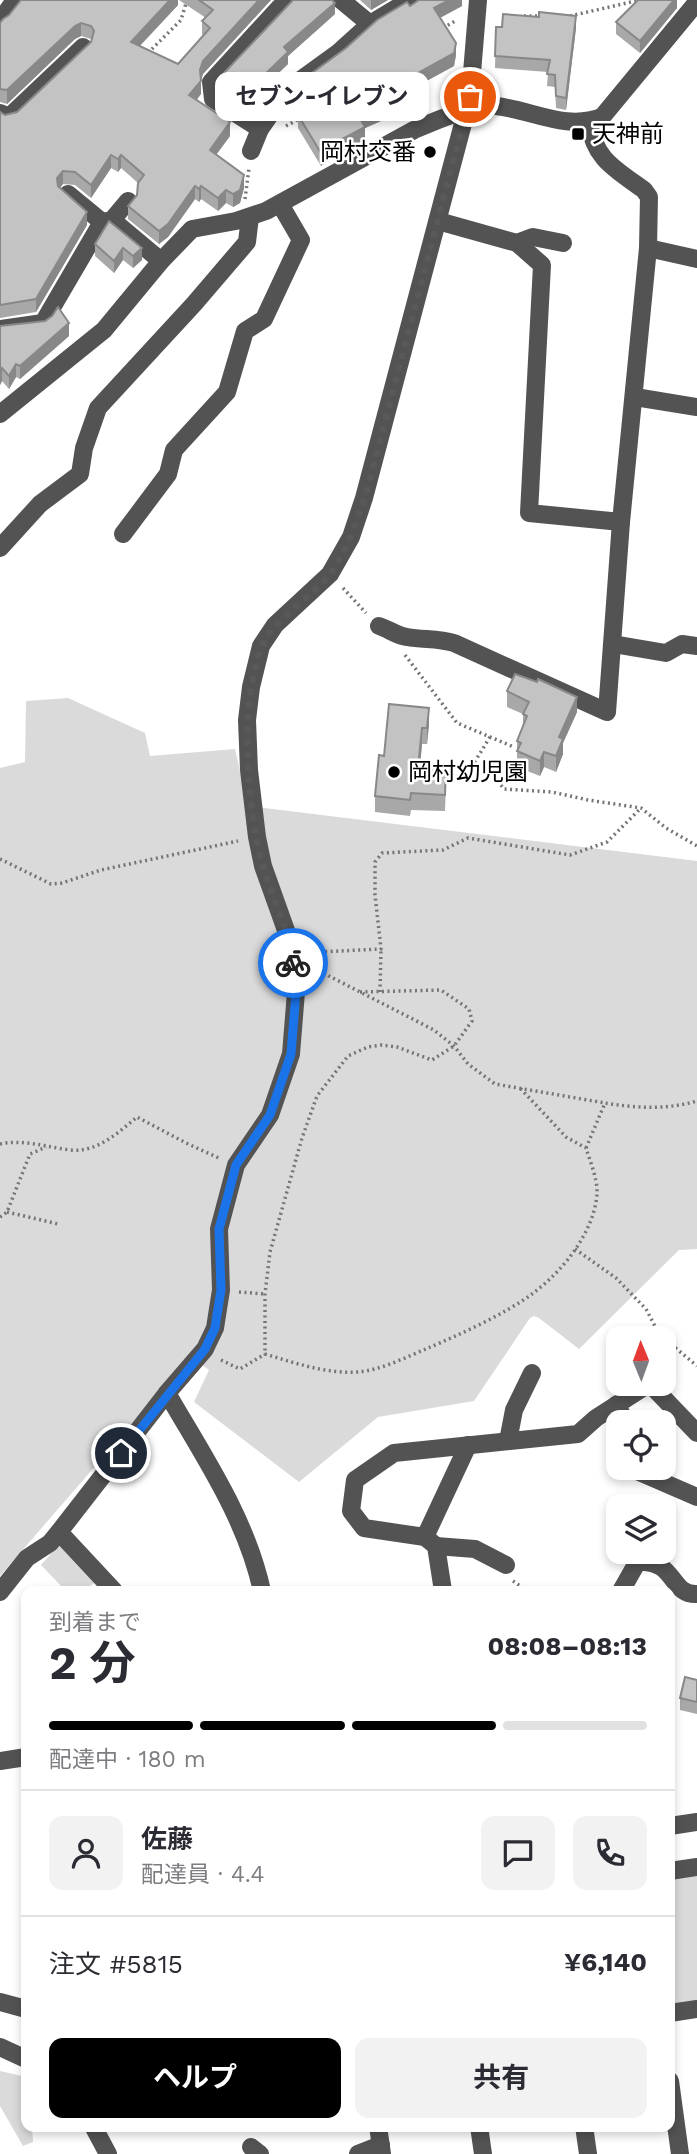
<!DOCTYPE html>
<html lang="ja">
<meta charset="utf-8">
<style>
:root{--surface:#fff;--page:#f2f2f3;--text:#2b2b33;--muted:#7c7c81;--line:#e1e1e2;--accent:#000}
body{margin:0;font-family:"Work Sans","Noto Sans JP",sans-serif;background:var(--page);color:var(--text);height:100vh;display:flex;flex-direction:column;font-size:26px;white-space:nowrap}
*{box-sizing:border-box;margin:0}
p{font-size:23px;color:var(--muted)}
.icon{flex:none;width:38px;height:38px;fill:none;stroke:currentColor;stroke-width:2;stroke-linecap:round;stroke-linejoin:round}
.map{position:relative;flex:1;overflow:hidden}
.sheet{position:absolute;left:21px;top:1586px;width:654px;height:546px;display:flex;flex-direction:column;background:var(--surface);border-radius:14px;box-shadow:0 4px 10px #0003}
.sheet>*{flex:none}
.needle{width:46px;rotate:359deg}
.buttons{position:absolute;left:606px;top:1326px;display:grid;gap:14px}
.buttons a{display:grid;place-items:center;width:70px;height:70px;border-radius:14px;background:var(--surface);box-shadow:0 4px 10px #0003;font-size:35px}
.pin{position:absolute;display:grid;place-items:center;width:60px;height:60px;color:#fff;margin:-30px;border:4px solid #fff;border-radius:50%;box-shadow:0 2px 7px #0007}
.courier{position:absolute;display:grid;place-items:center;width:70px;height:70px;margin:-35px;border:5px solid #1a73e8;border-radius:50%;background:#fff;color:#222;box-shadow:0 2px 9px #0007}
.bubble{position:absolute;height:49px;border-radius:14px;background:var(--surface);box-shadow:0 4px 10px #0003;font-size:23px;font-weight:700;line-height:49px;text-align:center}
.head em{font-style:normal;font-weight:700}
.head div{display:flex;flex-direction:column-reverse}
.head{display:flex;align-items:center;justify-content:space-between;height:119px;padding:0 28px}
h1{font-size:46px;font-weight:700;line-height:52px}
.bar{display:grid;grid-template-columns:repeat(4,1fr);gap:10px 7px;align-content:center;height:84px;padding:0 28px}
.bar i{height:9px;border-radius:5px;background:var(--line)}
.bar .active{background:var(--accent)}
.bar p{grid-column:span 4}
.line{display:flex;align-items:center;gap:18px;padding:0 28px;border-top:2px solid var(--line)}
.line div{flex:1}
.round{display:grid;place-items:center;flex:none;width:74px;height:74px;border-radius:14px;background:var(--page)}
.cta{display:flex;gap:14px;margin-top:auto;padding:14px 28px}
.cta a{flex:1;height:80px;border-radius:14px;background:var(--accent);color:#fff;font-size:28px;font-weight:700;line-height:80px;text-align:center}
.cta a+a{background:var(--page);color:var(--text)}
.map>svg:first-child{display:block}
.green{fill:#dadada}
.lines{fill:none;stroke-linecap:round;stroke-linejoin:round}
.path{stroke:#757575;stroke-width:3.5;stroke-dasharray:2 3.5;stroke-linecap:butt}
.minor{stroke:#535353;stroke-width:18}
.wall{fill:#a8a8a8}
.shaded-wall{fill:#888}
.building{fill:#c3c3c3;stroke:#888;stroke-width:2}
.done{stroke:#595959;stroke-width:7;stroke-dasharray:0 12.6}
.route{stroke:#1a73e8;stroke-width:9}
.poi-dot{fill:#000;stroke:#fff;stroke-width:2.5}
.labels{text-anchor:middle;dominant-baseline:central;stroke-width:5;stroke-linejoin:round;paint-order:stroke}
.poi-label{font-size:24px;fill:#000;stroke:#fff;text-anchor:start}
</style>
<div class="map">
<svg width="697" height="2154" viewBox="0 0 697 2154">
<rect width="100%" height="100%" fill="#fff"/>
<g class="green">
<polygon points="68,698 145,733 150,756 235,749 248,806 697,861 697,1249 679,1250 579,1349 539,1318 534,1316 530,1318 474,1401 378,1417 299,1482 194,1402 209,1370 194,1359 175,1374 0,1576 0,768 25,762 26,701"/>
<polygon points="61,1542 99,1580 82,1591 66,1591 41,1565"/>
<polygon points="697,1875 697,2002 676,2005 670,2003 670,1879"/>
<polygon points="0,2071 26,2077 26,2126 32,2126 33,2142 23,2146 0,2106"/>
</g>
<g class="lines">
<g class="path">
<polyline points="524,16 541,16"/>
<polyline points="570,16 640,0"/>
<polyline points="443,28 457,20"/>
<polyline points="148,53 181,20 187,0"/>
<polyline points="286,126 301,118"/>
<polyline points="245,199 249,168"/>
<polyline points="343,588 366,613"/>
<polyline points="405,655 457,723 514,747"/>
<polyline points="490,737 474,763 490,772 504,789 552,792 588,800 641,808 666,828 697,846"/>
<polyline points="0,859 51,884 62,883 101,870 238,841"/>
<polyline points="310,957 319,952 381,949 375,895 375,862 382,853 443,850 468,838 570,855 607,842 641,808"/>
<polyline points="311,962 329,976 434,1030 454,1046 468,1064 495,1084 605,1103"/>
<path d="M360 992 441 990 469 1009 472 1021 454 1046 432 1060 397 1047 382 1045 368 1047 348 1056 317 1096 302 1138 270 1252 265 1294V1354C295 1363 326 1374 358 1372 381 1370 407 1357 428 1348 459 1335 505 1314 532 1294 562 1272 594 1233 597 1194 598 1180 590 1161 586 1148L566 1137 520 1088"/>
<polyline points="380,992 381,949"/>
<path d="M0 1144C24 1139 46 1147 70 1150 97 1153 119 1132 137 1117L186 1143 221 1159"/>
<path d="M586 1148 605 1103C636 1108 666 1110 697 1101"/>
<polyline points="7,1212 58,1224"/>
<polyline points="0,1217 7,1212 30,1154 46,1147"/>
<polyline points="575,1249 616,1278 646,1309 659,1334 697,1366"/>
<polyline points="239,1292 265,1294"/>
<polyline points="221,1360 240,1369 265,1354"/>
<polyline points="513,1581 526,1590 539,1591"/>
</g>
<g class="minor">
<polyline points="341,0 370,24"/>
<polyline points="0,21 15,0"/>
<polyline points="0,113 9,117 83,47"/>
<polyline points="260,129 213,99 211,82 279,8 289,0"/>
<polyline points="251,151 260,129 288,89 339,52 370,24 410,0"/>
<polyline points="68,194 102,222"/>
<polyline points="112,220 128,201"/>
<path d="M438 221 517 243 542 265 529 513 621 522 648 248 649 197 644 190C615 169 594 159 589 122"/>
<polyline points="517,243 533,237 563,243"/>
<polyline points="648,248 697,259"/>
<polyline points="0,329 43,323 102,222 112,220 161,261"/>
<polyline points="635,397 697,407"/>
<path d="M0 414 104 330 161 261 192 229 236 221 266 211 414 130C435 121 473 104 496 106 532 110 566 131 602 117L697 2"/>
<polyline points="123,534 168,474 174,450 227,392 245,331 264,319 301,240 280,204"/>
<polyline points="0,548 40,504 80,474 84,448 98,408 194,304 247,242 250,217"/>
<path d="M379 626C389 629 397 636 407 637 423 640 438 638 454 643L607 712 621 522"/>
<polyline points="613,644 666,653 682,644 697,646"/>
<polyline points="650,1384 697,1433"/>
<path d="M167 1393C204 1457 246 1518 262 1591"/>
<polyline points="616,1405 627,1423"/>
<polyline points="508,1441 514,1410 532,1373"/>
<polyline points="637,1468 637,1471 697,1497"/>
<polyline points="59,1532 114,1591"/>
<polyline points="425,1537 468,1445"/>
<polyline points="436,1546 475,1549 506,1565"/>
<polyline points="443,1591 436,1546 425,1537 364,1528 351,1511 355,1480 394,1453 578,1434 596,1418 649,1384"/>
<path d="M621 1591 638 1561C645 1562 654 1562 661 1567 675 1576 677 1595 697 1594"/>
<polyline points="0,1592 27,1558 50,1543 59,1532 167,1393 205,1349 215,1328 221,1290 219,1229 236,1165 270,1115 291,1054 296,992 288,936 263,866 257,837 249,770 247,720 251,687 261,646 275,625 330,574 351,537 364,498 470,97 478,0"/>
<polyline points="0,1761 26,1757"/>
<polyline points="670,1826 697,1822"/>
<polyline points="670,1871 697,1867"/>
<polyline points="0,2002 26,2009"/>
<polyline points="670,2013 697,2009"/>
<polyline points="0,2047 26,2059"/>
<polyline points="670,2081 680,2154"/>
<polyline points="93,2126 108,2154"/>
<polyline points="378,2126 382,2154"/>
<polyline points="479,2126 483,2154"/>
<polyline points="584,2126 588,2154"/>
<polyline points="251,2147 260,2154"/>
<polyline points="358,2154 381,2145"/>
</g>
</g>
<g class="wall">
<polygon points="179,0 271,0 203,74 201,80 201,94 197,100 230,136 216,155 244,188 240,203 233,207 226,203 218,211 201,199 199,202 195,199 168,237 159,244 128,219 128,206 137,195 138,183 121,168 118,172 111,168 91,198 75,185 63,184 60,188 87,225 36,312 0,318 0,112 5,115 17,112 92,40 91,39 81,36 75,39 7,104 0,102 0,23 178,5 140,46 178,64 203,35 202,34 202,21 206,18"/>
<polygon points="360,0 388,0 371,10"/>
<polygon points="462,0 462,6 440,18 456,55 454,66 399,96 399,101 397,102 397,114 365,128 365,140 340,152 321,166 298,128 298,115 320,102 308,88 308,76 346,48 410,6"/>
<polygon points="677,0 677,8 640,53 616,34 616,22"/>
<polygon points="335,14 288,56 288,64 264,87 264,94 249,108 228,91 226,94 223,86 223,74"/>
<polygon points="496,27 576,28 566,110 556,108 555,87 547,86 548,72 495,68"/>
<polygon points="109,221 142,260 133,268 123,260 114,273 95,256 95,244"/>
<polygon points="0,326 69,336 20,379 16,377 9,389 2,381 0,385"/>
<polygon points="507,691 577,712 563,743 563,754 556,772 544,767 540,776 517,767 517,741 523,725 523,714 507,707"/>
<polygon points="389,704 429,724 427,744 422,744 420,768 446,785 445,811 411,810 410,816 375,812 375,796 384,756"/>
<polygon points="697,1680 697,1714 680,1710 680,1698"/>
</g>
<g class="shaded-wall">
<polygon points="170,0 178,0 178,5 131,55 131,42"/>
<polygon points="259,0 271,0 203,74 200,83 200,70 203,61"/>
<polygon points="371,0 388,0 371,10"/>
<polygon points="449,0 462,0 462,6 434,21 434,8"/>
<polygon points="674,0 677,0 677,8 640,53 640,41"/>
<polygon points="335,3 335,14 288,56 288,64 264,87 264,94 249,108 249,96 284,47"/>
<polygon points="576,16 576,28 566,110 566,98"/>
<polygon points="81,23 81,36 75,39 7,104 7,90 75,26"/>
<polygon points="456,43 456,55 454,66 399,96 399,101 397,102 397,114 365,128 365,140 340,152 321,166 321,153 359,117 398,84"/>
<polygon points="228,80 228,91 226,94 226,82"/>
<polygon points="201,81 201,94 189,108 189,95"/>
<polygon points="230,122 230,136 210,163 210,150"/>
<polygon points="111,155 111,168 91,198 91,185"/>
<polygon points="121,155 121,168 118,172 118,159"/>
<polygon points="63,171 63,184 57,191 57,178"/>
<polygon points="244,175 244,188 240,203 233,207 233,194"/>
<polygon points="195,186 195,199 168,237 159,244 159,231"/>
<polygon points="201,186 201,199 199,202 199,189"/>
<polygon points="226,190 226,203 218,211 218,198"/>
<polygon points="87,212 87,225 36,312 36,299"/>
<polygon points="123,248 123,260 114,273 114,261"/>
<polygon points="142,248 142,260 133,268 133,256"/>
<polygon points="69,323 69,336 20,379 20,366"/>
<polygon points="16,364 16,377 9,389 9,376"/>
<polygon points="2,368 2,381 0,385 0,372"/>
<polygon points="577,697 577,712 563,743 563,754 556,772 556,756 559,737"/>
<polygon points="429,708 429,724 427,744 427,728"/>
<polygon points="422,728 422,744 418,784 418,768"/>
<polygon points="544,752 544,767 540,776 540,761"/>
</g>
<g class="building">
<polygon points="21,0 170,0 131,42 178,64 210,28 202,21 213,10 199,0 259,0 203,61 200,70 201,81 189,95 230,122 210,150 244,175 240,190 233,194 226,190 218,198 201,186 199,189 195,186 168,224 159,231 128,206 137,195 138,183 144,175 121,155 118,159 111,155 91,185 75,172 63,171 57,178 58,186 87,212 36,299 0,305 0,112 5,115 17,112 91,42 94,31 91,26 81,23 75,26 7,90 0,89 0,23 3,19 9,15"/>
<polygon points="293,0 332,0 335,3 284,47 288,52 260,79 264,83 249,96 228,80 226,82 223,74"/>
<polygon points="419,0 449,0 434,8 456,43 454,53 398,84 399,88 392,92 397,102 359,117 365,127 340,140 321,153 298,115 327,98 308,76 346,48 377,20 407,2 410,6"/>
<polygon points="638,0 674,0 640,41 616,22"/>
<polygon points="539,12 576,16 566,98 556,96 555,75 547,74 550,60 495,56 496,27 502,27 503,14 539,17"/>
<polygon points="109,221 142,248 133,256 123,248 114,261 95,244"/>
<polygon points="58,307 69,323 20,366 16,364 9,376 2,368 0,372 0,326 45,321 52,316"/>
<polygon points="515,674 537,682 538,679 577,697 559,737 563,739 556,756 544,752 540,761 517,751 521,743 517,741 527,716 523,714 529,702 507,691"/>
<polygon points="389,704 429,708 427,728 422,728 418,768 446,769 445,795 411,793 410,800 375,796 379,755 384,756"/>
<polygon points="685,1677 697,1680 697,1702 680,1698"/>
</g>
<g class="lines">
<path class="done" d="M293 963C289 928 272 899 263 866 248 812 241 724 255 670 257 661 258 651 263 644 278 615 309 600 329 575 347 553 355 524 365 498L470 97"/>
<polyline class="route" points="121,1453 205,1349 215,1328 221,1290 219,1229 236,1165 270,1115 291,1054 296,992 293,963"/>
</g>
<g class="poi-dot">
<rect x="571" y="127" width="14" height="14" rx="3.5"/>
<circle cx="430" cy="152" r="7"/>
<circle cx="394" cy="772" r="7"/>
</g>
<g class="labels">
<g class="poi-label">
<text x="592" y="134">天神前</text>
<text x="416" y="152" text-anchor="end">岡村交番</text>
<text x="408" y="772">岡村幼児園</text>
</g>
</g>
</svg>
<div class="buttons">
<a><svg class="needle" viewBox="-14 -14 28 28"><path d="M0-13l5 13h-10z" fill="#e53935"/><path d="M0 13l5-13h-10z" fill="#7c7c81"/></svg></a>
<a><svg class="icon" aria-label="locate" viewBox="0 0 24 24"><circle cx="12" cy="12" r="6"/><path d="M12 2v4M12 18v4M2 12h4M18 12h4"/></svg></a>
<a><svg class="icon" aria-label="layers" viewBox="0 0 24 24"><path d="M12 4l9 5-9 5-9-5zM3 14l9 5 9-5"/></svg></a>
</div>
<div class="pin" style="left:470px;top:97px;background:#ea580c"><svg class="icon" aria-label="bag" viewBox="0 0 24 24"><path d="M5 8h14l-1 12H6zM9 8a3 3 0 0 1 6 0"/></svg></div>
<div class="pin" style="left:121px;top:1453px;background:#1f2937"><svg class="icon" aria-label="home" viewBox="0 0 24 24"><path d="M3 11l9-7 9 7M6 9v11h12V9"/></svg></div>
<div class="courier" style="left:293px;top:963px"><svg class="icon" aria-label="bike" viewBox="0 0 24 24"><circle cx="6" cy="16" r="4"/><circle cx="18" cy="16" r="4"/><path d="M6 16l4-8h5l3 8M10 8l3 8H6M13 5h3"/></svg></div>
<div class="bubble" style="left:215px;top:72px;width:214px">セブン-イレブン</div>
<section class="sheet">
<div class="head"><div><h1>2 分</h1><p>到着まで</p></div><em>08:08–08:13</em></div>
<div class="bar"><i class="active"></i><i class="active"></i><i class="active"></i><i></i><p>配達中 · 180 m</p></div>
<div class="line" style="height:126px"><a class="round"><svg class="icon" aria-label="person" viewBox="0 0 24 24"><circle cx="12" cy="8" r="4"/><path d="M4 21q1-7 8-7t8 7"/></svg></a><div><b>佐藤</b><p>配達員 · 4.4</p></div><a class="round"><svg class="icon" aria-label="chat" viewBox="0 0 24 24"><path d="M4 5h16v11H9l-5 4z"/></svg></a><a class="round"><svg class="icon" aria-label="phone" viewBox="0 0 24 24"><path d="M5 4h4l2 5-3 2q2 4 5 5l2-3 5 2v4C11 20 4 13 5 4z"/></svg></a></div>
<div class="line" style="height:91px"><div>注文 #5815</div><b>¥6,140</b></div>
<div class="cta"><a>ヘルプ</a><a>共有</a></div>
</section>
</div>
